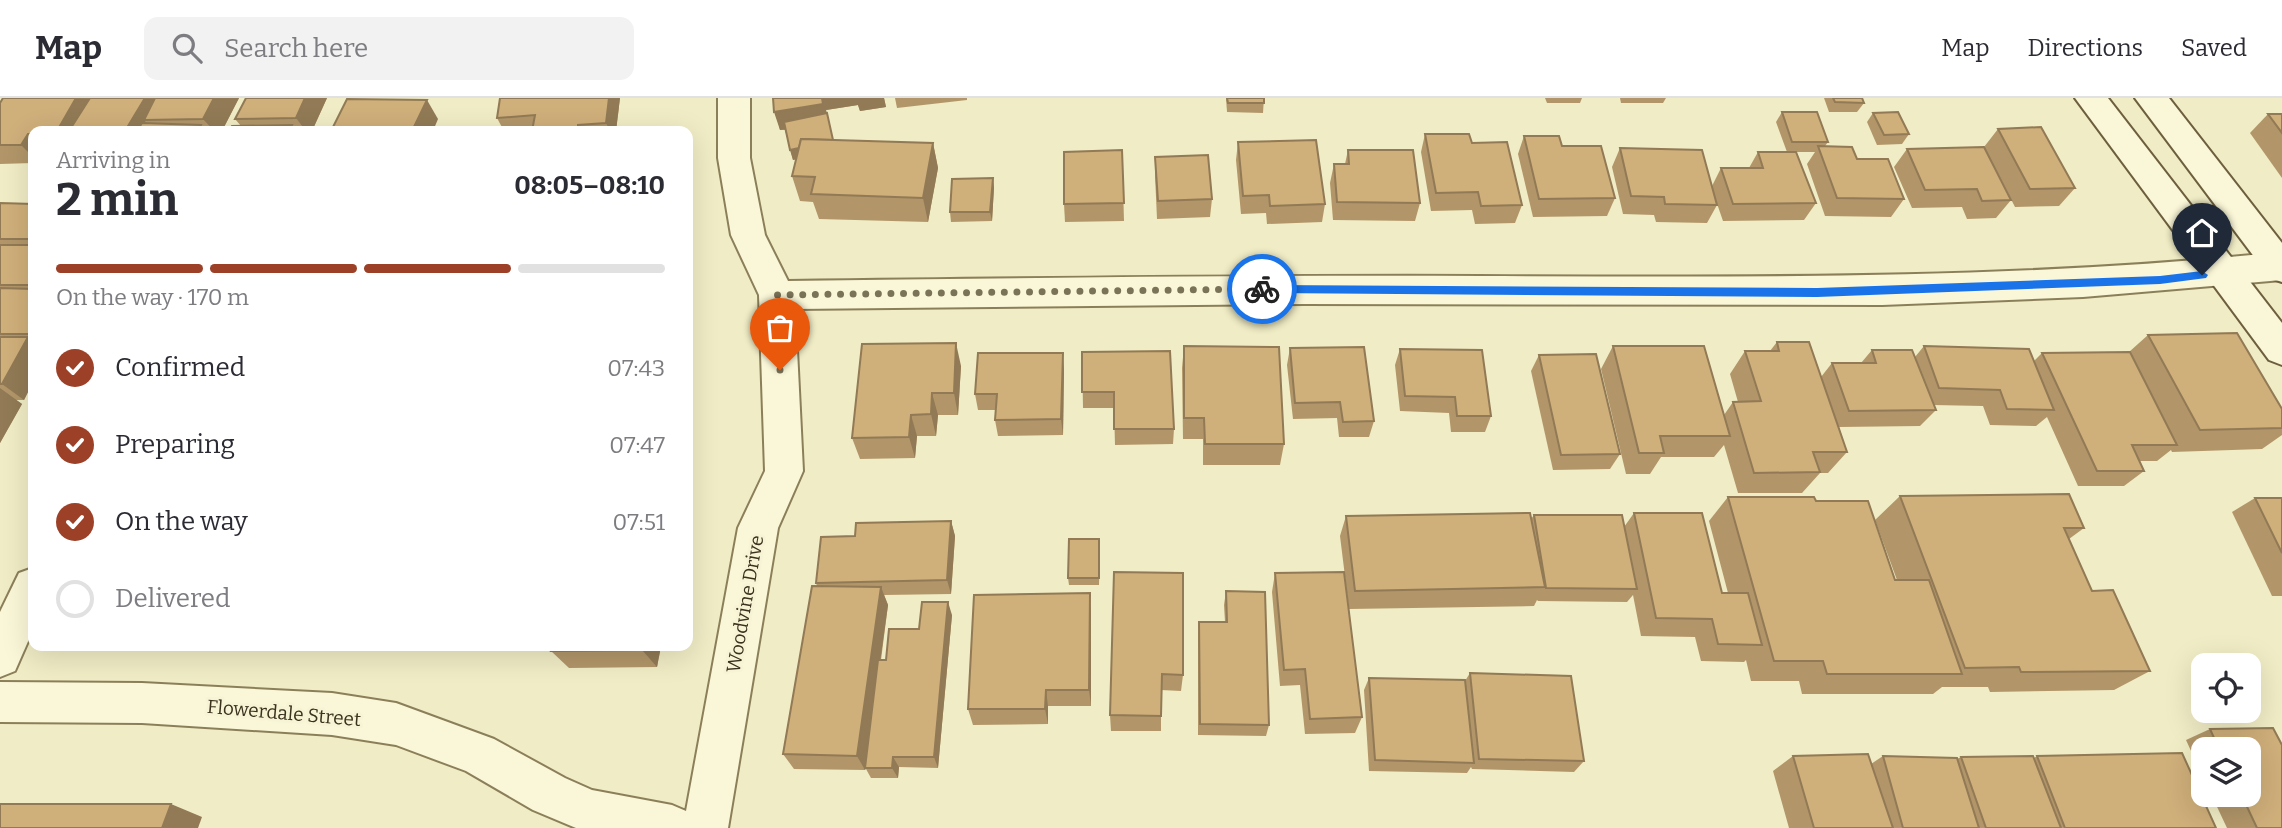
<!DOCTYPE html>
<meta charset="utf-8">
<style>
:root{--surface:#fff;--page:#f2f2f3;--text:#2b2b33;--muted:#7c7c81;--line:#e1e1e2;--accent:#9c4028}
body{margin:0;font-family:Bitter,serif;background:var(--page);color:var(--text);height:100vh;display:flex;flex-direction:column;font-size:26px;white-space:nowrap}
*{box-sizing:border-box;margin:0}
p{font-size:23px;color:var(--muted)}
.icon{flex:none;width:38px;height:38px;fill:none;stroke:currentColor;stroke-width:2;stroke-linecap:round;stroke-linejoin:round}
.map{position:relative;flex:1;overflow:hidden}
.drawer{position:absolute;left:28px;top:28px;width:665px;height:525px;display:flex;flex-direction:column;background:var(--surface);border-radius:14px;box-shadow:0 7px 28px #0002}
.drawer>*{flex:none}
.buttons{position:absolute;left:2191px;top:555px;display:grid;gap:14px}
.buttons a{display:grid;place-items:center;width:70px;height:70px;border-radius:14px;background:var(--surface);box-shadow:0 7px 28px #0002;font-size:35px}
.pin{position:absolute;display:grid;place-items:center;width:60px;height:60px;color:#fff;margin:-72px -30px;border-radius:50% 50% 50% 0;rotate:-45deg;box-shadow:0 0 7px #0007}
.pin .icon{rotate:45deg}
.courier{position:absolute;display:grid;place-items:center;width:70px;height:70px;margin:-35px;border:5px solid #1a73e8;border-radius:50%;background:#fff;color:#222;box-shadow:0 2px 9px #0007}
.summary em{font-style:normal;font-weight:700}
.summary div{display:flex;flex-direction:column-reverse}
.summary{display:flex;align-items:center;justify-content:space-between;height:119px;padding:0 28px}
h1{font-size:46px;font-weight:700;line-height:52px}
.bar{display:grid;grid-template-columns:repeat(4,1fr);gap:10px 7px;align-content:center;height:84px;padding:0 28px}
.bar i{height:9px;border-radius:5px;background:var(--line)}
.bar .active{background:var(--accent)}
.bar p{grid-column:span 4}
ol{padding:0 28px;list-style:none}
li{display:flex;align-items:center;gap:21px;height:77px}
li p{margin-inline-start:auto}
li .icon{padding:7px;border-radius:50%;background:var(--accent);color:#fff;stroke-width:4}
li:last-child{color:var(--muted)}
li i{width:38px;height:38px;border:4px solid var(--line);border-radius:50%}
header{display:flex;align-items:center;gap:42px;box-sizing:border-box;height:98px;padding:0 35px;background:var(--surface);border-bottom:2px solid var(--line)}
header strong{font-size:33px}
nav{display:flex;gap:38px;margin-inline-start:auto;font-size:24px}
.search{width:490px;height:63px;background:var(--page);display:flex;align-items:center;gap:18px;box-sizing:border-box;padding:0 24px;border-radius:14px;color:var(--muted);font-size:26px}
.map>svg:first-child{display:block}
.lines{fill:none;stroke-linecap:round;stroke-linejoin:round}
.street-casing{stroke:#8b7f5a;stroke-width:4}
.secondary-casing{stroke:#6d5f3d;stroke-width:4}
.street{fill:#faf7d8;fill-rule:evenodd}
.secondary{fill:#faf7d8;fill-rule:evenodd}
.wall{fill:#b29669}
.shaded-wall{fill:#917a55}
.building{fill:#cfaf7a;stroke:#917a55;stroke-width:2}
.route{fill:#1a73e8}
.done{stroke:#7a7358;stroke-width:7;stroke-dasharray:0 12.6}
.labels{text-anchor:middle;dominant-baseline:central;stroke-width:6;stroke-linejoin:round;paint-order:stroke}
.street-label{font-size:19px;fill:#3b321e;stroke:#f7f4d5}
</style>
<header>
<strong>Map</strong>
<div class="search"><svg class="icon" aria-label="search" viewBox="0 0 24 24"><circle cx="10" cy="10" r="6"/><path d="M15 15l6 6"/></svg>Search here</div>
<nav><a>Map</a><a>Directions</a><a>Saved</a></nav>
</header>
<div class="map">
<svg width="2282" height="730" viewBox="0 0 2282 730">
<rect width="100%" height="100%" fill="#f0ecc5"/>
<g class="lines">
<g class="street-casing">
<g id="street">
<path d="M718 0H750V60L765 137 788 183C1018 180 1249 177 1479 178 1748 179 2014 182 2282 154V182L2083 199 1882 207 1305 206 795 211 803 373 778 430 728 730H576L533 712 466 673 396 647 332 637 142 625 0 624V584L142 585 332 595 396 605 494 641 565 680 592 692 672 707 686 713 738 430 765 373 759 197 731 137 718 60Z"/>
<polygon points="33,470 33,532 15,573 0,579 0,514 19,475"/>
</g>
</g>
<g class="secondary-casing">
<g id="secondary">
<polygon points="2075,0 2108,0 2282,225 2282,267 2269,262"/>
<polygon points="2135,0 2169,0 2282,145 2282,184 2270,180"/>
</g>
</g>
<use href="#street" class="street"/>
<use href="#secondary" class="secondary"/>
</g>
<g class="wall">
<polygon points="239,0 222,33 33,33 33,65 0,66 0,3"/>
<polygon points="327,0 312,33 229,33 241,28 235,21"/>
<polygon points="620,0 616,33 504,33 497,20"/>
<polygon points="773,0 884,0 886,9 860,13 858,7 826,12 833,42 933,45 938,70 928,124 819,121 813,104 800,103 792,78 796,61 793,62 785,32 780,32"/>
<polygon points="895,0 967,0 967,2 897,10"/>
<polygon points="1226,0 1264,0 1263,15 1227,14"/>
<polygon points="1545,0 1582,0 1580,5 1547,5"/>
<polygon points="1620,0 1666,0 1663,5 1621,5"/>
<polygon points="1824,0 1862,0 1864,5 1857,14 1829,14"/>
<polygon points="1782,14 1828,44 1825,48 1857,61 1904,101 1891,119 1825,118 1807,66 1815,54 1787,54 1776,24"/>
<polygon points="1873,15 1909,36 1902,46 1877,47 1867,24"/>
<polygon points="2268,16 2282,16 2282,80 2250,35"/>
<polygon points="1998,31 2075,90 2059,108 2015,109 1993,66 2011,102 1996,120 1967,121 1962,109 1912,110 1894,69 1907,51 1984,49"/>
<polygon points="1425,36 1472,45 1522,107 1515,125 1475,126 1472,112 1431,113 1421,54"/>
<polygon points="1524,38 1562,48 1615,100 1607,118 1533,119 1518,56"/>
<polygon points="1238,44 1325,106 1322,124 1267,126 1266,115 1241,116 1236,62"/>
<polygon points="1620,50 1712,88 1721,70 1749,70 1758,54 1816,105 1804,122 1723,123 1714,97 1717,107 1707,125 1656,124 1654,117 1623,116 1612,69"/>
<polygon points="1122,52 1124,123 1065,124 1064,106"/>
<polygon points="1348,52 1420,105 1415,123 1333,122 1330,85 1334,66 1345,66"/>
<polygon points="1155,59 1212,101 1210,119 1157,121 1155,77"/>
<polygon points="993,80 994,90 992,123 951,124 950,114"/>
<polygon points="0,105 33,106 33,284 24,302 16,302 22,306 0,345"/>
<polygon points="2148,237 2282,311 2282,337 2262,351 2172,354 2171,352 2157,363 2139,363 2144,373 2124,388 2078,388 2047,319 2036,328 1990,327 1983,308 1933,307 1936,312 1920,328 1839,329 1847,354 1828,375 1820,375 1802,395 1738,395 1724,347 1714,359 1661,359 1650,376 1626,376 1601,271 1613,248 1724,317 1733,304 1738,304 1730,276 1745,253 1770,253 1777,244 1821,279 1832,265 1861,265 1872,252 1915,259 1924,248 2034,263 2042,255 2129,254"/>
<polygon points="1184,248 1284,346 1280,367 1203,367 1203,341 1183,341 1182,270"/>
<polygon points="1290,250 1374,323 1369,339 1339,339 1337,320 1293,321 1287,267"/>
<polygon points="1400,251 1491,318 1485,334 1451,334 1449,315 1400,313 1395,267"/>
<polygon points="1082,254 1174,331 1173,346 1115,347 1114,310 1083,310"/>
<polygon points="1539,257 1620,356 1610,371 1553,372 1531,273"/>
<polygon points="961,268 958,317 938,317 936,338 917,338 915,360 860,361 852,340"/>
<polygon points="1064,271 1063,337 998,338 995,322 995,312 978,312 975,296"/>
<polygon points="1900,398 2084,430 2069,441 2092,493 2150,573 2114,592 1990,594 1988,589 1942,589 1933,596 1802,596 1799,583 1751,583 1746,562 1744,564 1701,563 1695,539 1641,538 1633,497 1627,504 1538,503 1537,502 1534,508 1349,511 1340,438 1346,418 1531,421 1534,417 1624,429 1634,415 1722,495 1728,495 1709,423 1728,399 1816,403 1895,482 1897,482 1875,422"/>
<polygon points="2255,400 2282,400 2282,498 2272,498 2232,414"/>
<polygon points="951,423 955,438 951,496 884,497 888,507 881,562 886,562 919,531 952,517 938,670 899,669 898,680 871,680 866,671 865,672 794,671 783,656 817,488 816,485 855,438"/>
<polygon points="1100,448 1099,487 1069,487 1068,480"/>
<polygon points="1114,474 1183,577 1181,593 1161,592 1161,633 1111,633 1110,617"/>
<polygon points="1275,475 1362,619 1355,635 1305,636 1300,587 1280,588 1272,494"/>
<polygon points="1226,493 1269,627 1266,638 1198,637 1198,537 1199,524 1225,524 1224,507"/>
<polygon points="1091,514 1091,608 1048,608 1048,626 973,627 968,611"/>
<polygon points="661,548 657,569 569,570 551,553"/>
<polygon points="1470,575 1584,663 1574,674 1472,671 1471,669 1467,675 1369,673 1364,592 1369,580 1465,583"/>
<polygon points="2273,630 2282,647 2282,730 2227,730 2211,696 2249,696 2249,651 2203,651 2203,679 2186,642 2210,631"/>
<polygon points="1793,658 1871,666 1883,658 1957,661 1961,659 2034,660 2037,658 2216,730 1789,730 1773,673"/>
</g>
<g class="shaded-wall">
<polygon points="76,0 95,0 85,33 57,33"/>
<polygon points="145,0 167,0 144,22 153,33 125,33"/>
<polygon points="214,0 239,0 222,33 214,33 203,21"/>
<polygon points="305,0 327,0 312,33 306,33 296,20"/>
<polygon points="609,0 620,0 616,33 610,33 606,25"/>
<polygon points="822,0 884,0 886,9 860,13 858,7 826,12 836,53 793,62 790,52 828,25 780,32 774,14"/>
<polygon points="427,2 438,21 433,33 412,33"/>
<polygon points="201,27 206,33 198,33"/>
<polygon points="292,27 297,33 289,33"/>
<polygon points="28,36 33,41 33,59 21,47"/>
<polygon points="933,45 938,70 928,124 923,100"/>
<polygon points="993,80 994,90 992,123 990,114"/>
<polygon points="28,239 33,244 33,284 24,302 2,286"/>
<polygon points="956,245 961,268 958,317 954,295"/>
<polygon points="1063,255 1064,271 1063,337 1061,321"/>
<polygon points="0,290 22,306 0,345"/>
<polygon points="932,295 938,317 936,338 931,316"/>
<polygon points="911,317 917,338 915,360 909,339"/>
<polygon points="951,423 955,438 951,496 947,482"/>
<polygon points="881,489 888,507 865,672 857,658"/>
<polygon points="1090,495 1091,514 1091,608 1089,592"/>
<polygon points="948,504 952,517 938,670 934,659"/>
<polygon points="643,548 661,548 657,569 642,552"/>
<polygon points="1046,592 1048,608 1048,626 1045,611"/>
<polygon points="893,659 899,669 898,680 892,670"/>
<polygon points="171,706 202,719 198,730 162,730"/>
</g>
<g class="building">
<polygon points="3,0 76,0 57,33 33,33 33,36 28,36 21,47 0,47 0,5"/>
<polygon points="90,0 145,0 125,33 69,33"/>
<polygon points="155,0 214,0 203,21 144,22"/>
<polygon points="246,0 305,0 296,20 235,21"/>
<polygon points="500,0 609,0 606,25 578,27 578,30 544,33 532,33 535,17 497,20"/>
<polygon points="773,0 822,0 823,6 774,14"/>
<polygon points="1227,0 1264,0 1264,5 1228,5"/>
<polygon points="1833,0 1862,0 1864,5 1835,4"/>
<polygon points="347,1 427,2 412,33 331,33"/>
<polygon points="1782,14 1817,14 1828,44 1792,44"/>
<polygon points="1898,14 1909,36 1884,37 1873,15"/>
<polygon points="827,15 833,42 801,41 799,50 790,52 784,24"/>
<polygon points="2268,16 2282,16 2282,35"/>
<polygon points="142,25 201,27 198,33 137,33"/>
<polygon points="292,27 289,33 229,33 232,28"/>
<polygon points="2041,29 2075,90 2030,91 1998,31"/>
<polygon points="1425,36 1469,36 1472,45 1507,44 1522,107 1481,108 1478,94 1436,95"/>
<polygon points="1524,38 1559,38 1562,48 1601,48 1615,100 1539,101"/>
<polygon points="801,41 933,45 923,100 811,96 815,79 792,78"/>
<polygon points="1316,42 1325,106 1270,108 1269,97 1243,98 1238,44"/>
<polygon points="1818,48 1852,49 1857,61 1888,61 1904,101 1837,100"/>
<polygon points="1984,49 2011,102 1982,103 1977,91 1925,92 1907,51"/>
<polygon points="1620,50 1702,52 1717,107 1665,106 1664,99 1631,98"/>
<polygon points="1122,52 1124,105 1064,106 1064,54"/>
<polygon points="1348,52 1413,52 1420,105 1337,104 1334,66 1349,66"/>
<polygon points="1758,54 1796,54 1816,105 1733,106 1721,70 1763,70"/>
<polygon points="1208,57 1212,101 1158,103 1155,59"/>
<polygon points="993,80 990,114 950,114 952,81"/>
<polygon points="0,105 33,106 33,141 0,141"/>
<rect x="0" y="147" width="33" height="40"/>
<polygon points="0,190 33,191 33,232 31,236 0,236"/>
<polygon points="2237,235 2282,311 2282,330 2200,332 2148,237"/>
<polygon points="0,239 28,239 2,286 0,286"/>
<polygon points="1777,244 1809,244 1847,354 1813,354 1820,374 1754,375 1733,304 1761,303 1745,253 1779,253"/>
<polygon points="956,245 954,295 932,295 931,316 911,317 909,339 852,340 862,246"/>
<polygon points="1184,248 1279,249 1284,346 1205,346 1204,320 1184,320"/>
<polygon points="1613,248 1704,248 1730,338 1660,338 1664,355 1639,355"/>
<polygon points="1924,248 2029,251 2054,312 2007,311 2000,292 1939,290"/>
<polygon points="1364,249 1374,323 1343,324 1340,304 1295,305 1290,250"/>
<polygon points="1400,251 1482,252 1491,318 1457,318 1455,299 1405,298"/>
<polygon points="1872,252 1912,252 1936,312 1849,313 1832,265 1876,265"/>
<polygon points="1170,253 1174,331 1114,331 1114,294 1082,294 1082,254"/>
<polygon points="2130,254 2177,347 2132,347 2144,373 2097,373 2042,255"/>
<polygon points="978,255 1063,255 1061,321 995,322 997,296 975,296"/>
<polygon points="1596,256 1620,356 1561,357 1539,257"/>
<polygon points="2069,396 2084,430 2064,430 2092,493 2113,492 2150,573 2021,574 2019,569 1965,570 1900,398"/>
<polygon points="1728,399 1814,399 1816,403 1868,403 1895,482 1929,482 1962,576 1827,576 1823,563 1774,563"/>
<polygon points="2255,400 2282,400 2282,455"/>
<polygon points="1530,415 1545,489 1355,493 1346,418"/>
<polygon points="1634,415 1702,415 1722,495 1748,495 1762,547 1718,546 1712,521 1656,520"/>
<polygon points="1534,417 1622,417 1637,491 1546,490"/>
<polygon points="951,423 947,482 816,485 821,439 855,438 856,425"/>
<polygon points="1069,441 1099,441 1099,480 1068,480"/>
<polygon points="1114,474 1183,475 1183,577 1162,576 1161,618 1110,617"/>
<polygon points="1344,474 1362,619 1310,621 1305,571 1284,572 1275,475"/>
<polygon points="812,488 881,489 857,658 783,656"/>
<polygon points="1226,493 1265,494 1269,627 1200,626 1199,524 1227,524"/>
<polygon points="1090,495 1089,592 1046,592 1045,611 968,611 974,497"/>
<polygon points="922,504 948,504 934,659 893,659 892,670 865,670 878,562 886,562 889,531 919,531"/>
<polygon points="553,548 643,548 642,552 551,553"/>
<polygon points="1470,575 1571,578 1584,663 1479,661"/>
<polygon points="1369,580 1465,582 1474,665 1375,662"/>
<polygon points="2273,630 2282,647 2282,730 2257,730 2241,696 2249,696 2249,651 2219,651 2210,631"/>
<polygon points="2182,655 2216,730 2065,730 2037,658"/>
<polygon points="1868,656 1893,730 1814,730 1793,658"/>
<polygon points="1883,658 1957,660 1979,730 1903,730"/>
<polygon points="2033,658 2061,730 1986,730 1961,659"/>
<polygon points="0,706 171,706 162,730 0,730"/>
</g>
<polygon class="route" points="2202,173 2208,177 2206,180 2160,186 1817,199 1262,195 1256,191 1262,187 1817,190 2160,178"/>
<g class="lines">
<polyline class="done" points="780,272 777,197 1262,191"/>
</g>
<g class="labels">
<g class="street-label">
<text transform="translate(745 506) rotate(-80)">Woodvine Drive</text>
<text transform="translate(284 615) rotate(5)">Flowerdale Street</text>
</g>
</g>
</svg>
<div class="buttons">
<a><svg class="icon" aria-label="locate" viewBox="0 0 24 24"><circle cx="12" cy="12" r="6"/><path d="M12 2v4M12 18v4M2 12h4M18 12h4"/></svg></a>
<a><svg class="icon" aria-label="layers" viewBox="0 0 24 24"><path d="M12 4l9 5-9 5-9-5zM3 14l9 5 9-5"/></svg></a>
</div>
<div class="pin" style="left:780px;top:272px;background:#ea580c"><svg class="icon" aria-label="bag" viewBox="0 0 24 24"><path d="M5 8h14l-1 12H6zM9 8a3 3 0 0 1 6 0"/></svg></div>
<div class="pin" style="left:2202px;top:177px;background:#1f2937"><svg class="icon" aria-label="home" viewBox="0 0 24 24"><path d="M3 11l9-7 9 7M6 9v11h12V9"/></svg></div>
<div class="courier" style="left:1262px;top:191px"><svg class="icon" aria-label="bike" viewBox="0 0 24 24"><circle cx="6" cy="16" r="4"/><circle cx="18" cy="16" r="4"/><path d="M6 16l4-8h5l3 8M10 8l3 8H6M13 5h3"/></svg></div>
<section class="drawer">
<div class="summary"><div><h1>2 min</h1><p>Arriving in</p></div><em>08:05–08:10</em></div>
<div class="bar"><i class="active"></i><i class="active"></i><i class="active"></i><i></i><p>On the way · 170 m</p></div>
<ol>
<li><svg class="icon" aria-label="check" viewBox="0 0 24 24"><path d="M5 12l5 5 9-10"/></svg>Confirmed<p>07:43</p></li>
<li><svg class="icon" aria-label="check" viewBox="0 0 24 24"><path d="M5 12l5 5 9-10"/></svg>Preparing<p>07:47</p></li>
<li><svg class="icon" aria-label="check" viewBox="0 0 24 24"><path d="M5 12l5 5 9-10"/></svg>On the way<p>07:51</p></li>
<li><i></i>Delivered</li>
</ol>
</section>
</div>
